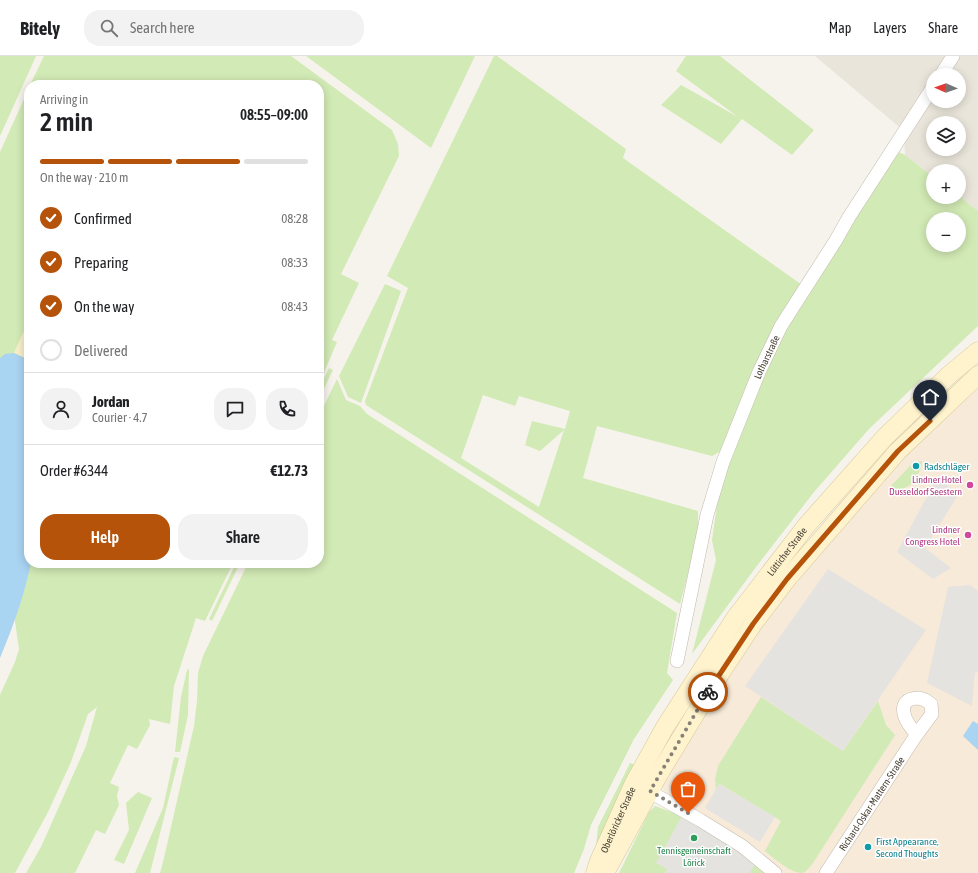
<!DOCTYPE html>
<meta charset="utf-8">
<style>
:root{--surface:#fff;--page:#f2f2f2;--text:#202124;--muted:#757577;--line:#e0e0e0;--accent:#b45309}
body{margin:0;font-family:"Asap Condensed",sans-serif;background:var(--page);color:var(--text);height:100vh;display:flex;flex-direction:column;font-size:15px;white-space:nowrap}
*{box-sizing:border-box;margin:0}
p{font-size:13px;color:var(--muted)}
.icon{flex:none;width:22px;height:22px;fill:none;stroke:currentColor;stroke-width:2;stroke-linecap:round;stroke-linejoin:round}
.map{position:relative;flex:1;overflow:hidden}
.side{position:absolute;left:24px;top:24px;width:300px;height:488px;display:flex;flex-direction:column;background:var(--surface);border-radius:16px;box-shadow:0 2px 10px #0003}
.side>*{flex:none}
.needle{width:26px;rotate:272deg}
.controls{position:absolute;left:926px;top:12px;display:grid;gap:8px}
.controls a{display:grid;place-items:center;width:40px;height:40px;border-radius:50%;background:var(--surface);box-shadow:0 2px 10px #0003;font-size:20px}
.pin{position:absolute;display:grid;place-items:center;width:34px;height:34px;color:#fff;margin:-41px -17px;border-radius:50% 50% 50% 0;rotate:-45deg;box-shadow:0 0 4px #0007}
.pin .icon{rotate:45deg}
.courier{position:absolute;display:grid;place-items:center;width:40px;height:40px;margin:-20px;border:3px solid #b45309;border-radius:50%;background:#fff;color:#222;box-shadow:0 1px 5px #0007}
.headline em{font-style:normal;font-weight:600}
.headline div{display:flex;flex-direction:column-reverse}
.headline{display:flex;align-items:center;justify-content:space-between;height:68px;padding:0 16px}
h1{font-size:26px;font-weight:600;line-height:30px}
.bar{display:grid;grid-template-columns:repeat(4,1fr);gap:6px 4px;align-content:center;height:48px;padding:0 16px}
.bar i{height:5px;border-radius:3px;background:var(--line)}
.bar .active{background:var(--accent)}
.bar p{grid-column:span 4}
.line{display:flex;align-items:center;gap:10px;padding:0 16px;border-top:1px solid var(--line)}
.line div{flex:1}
.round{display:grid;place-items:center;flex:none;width:42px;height:42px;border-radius:16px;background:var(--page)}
ol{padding:0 16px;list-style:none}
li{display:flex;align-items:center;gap:12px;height:44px}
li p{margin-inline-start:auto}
li .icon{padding:4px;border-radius:50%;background:var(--accent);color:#fff;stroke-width:4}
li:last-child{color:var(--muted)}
li i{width:22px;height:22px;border:2px solid var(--line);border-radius:50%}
.button{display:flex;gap:8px;margin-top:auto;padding:8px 16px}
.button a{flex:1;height:46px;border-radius:16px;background:var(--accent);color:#fff;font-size:16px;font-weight:600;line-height:46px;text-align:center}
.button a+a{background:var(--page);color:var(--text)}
header{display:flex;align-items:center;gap:24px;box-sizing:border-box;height:56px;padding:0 20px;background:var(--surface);border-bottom:1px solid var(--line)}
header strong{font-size:19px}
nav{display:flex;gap:22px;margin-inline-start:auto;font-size:14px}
.search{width:280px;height:36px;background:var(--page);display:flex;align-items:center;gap:10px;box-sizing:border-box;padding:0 14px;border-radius:16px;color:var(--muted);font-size:15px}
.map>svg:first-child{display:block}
.residential{fill:#eae5da;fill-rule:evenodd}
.commercial{fill:#f7ead8}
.green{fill:#d2eab5;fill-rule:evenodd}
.sand{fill:#f9efc9}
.parking{fill:#e5e3e0}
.water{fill:#a9d4f2}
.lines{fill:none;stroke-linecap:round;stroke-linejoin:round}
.minor-casing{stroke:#c2bbae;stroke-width:14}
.secondary-casing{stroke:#d6c79b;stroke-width:19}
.minor{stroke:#fff;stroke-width:13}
.secondary{stroke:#fff3cd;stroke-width:18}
.done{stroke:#878178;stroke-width:4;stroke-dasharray:0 7.2}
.route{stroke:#b45309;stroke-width:5}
.culture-dot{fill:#0f9aa8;stroke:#fff;stroke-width:1.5}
.hotel-dot{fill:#d1479c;stroke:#fff;stroke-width:1.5}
.leisure-dot{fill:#2e9e5b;stroke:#fff;stroke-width:1.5}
.labels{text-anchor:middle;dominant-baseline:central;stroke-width:3;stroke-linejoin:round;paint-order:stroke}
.street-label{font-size:10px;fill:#4b4439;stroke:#fff}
.culture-label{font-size:10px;fill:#0d838f;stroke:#fff;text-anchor:start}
.hotel-label{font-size:10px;fill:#b23c85;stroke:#fff;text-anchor:end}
.leisure-label{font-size:10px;fill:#27864d;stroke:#fff}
</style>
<header>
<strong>Bitely</strong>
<div class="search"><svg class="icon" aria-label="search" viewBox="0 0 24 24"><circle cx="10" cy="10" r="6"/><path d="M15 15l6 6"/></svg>Search here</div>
<nav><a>Map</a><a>Layers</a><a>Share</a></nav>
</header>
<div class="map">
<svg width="978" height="817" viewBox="0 0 978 817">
<rect width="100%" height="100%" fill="#f6f3ec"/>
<path class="residential" d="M815 0H978V155L959 140V115H933V121L905 99 904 75ZM933 19H959V45H933ZM933 67H959V93H933Z"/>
<polygon class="commercial" points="978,326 978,817 777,817 666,741 660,723 789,527 861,443"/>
<g class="green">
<polygon points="0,0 36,0 0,80"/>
<polygon points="44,0 291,0 392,74 398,88 399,100 341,218 359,227 332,284 337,286 319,328 319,29 30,29"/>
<polygon points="306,0 475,0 431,92"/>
<path d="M494 0H497L626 93 623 102 802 229 725 393 712 400 597 370 583 422 698 455V479L680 548 366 349 365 345 408 232 387 220ZM483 339 515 350 519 340 570 355 565 373 532 365 525 389 540 395 564 374 539 451 461 402Z"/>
<polygon points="686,0 720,0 814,74 792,99 742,63 721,88 661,49 681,29 738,61 676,15"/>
<polygon points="29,32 29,507 233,507 205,565 196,562 174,630 170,668 149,663 150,669 137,693 128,689 110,727 119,731 117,740 119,749 105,778 96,774 75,817 26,817 41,791 86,690 97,651 88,658 71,706 48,756 15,817 0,817 0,639 15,606 19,593 0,461 0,96"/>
<path d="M894 94 905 99 933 121V141L959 140 978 155V270L869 373 814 436 756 511 692 598 716 504 712 484 722 414 761 317ZM933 163H959V189H933Z"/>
<polygon points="385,228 401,235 361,347 348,341 339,320"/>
<polygon points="329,312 333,314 319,343 319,334"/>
<polygon points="337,323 346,344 360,350 367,358 677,557 667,617 673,624 634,683 591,769 584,793 574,817 160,817 164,802 194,670 197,645 198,617 203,600 248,507 319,507 319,360"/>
<path d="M922 405C922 411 920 414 917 420 909 433 902 434 887 434L913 407Z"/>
<polygon points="236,507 240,507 212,565 209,563"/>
<polygon points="189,613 188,659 180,696 175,696 181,641 187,614"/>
<path d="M761 641 843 695 878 645 886 669 895 679 813 807C810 810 807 816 802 817 790 817 774 802 765 795L781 765 720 728 716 733 715 724 718 710Z"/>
<polygon points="174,701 179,702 150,817 135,817 163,752"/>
<polygon points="630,707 636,709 589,817 586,817 596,791 598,771"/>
<polygon points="138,736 152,742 124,808 114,804 129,774 126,747"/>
<polygon points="655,750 682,760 739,796 766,817 619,817 649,756"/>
</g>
<polygon class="sand" points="29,266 29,304 14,297 21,281"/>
<g class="parking">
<polygon points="938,420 958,439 925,492 951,512 933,523 897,496"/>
<polygon points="828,513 926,574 843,695 745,630"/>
<polygon points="970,529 978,535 978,616 975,617 972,650 927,627 948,531"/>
<polygon points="719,728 775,761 760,786 705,752"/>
<polygon points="682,760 739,796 755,808 750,817 665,817 667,813 656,807"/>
</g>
<g class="water">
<path d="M14 297 29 304V507H31C24 540 13 571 0 602V302L5 298Z"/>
<polygon points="973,665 978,668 978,694 963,680"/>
</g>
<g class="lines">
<g class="minor-casing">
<g id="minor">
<polyline points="941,19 953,0"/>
<path id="s1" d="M677 605 707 459 723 406 759 316 781 270 836 184 849 161 933 31"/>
<path d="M919 642 925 644 931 648 932 658 917 678C905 668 893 642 919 642Z"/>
<polyline points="643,732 700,764 742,790 775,817"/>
<path id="s2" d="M826 817 917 678"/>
</g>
</g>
<g class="secondary-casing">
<g id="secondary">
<path id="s3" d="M595 817 599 805 634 727 665 671 736 561 806 470 885 381 949 319 978 295"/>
<polyline points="605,817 659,718 714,627 753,568 787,523 898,395 978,319"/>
</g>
</g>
<use href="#minor" class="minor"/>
<use href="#secondary" class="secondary"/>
</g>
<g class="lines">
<polyline class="done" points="688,757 650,735 708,636"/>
<polyline class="route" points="708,636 753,568 787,523 898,395 930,365"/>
</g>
<g class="culture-dot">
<circle cx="916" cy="410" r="4"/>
<circle cx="868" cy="791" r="4"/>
</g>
<g class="hotel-dot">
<circle cx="970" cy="429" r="4"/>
<circle cx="968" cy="479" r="4"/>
</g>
<circle class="leisure-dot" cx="694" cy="782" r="4"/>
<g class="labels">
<g class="street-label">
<text stroke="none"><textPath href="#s1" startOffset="318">Lotharstraße</textPath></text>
<text stroke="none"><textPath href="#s3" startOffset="376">Lütticher Straße</textPath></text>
<text stroke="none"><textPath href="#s2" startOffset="83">Richard-Oskar-Mattern-Straße</textPath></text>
<text stroke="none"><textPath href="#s3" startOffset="58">Oberlöricker Straße</textPath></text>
</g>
<g class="culture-label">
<text x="924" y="410">Radschläger</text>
<text x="876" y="785">First Appearance,<tspan x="876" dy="12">Second Thoughts</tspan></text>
</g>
<g class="hotel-label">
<text x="962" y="423">Lindner Hotel<tspan x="962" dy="12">Dusseldorf Seestern</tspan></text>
<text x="960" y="473">Lindner<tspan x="960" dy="12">Congress Hotel</tspan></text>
</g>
<g class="leisure-label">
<text x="694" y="794">Tennisgemeinschaft<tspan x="694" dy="12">Lörick</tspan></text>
</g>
</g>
</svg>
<div class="controls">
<a><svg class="needle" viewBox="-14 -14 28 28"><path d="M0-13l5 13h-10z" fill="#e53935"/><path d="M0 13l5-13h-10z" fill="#757577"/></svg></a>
<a><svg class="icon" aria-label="layers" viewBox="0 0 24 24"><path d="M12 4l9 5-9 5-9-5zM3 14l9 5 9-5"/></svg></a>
<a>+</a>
<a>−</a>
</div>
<div class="pin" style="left:688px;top:757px;background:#ea580c"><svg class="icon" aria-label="bag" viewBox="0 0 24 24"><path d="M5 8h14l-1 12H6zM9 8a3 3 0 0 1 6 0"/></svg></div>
<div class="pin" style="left:930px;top:365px;background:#1f2937"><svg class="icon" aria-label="home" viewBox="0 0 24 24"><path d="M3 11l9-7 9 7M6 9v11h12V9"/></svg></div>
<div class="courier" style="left:708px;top:636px"><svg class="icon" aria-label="bike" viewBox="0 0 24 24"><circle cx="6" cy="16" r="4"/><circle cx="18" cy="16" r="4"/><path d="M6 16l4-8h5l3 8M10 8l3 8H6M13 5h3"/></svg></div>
<section class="side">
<div class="headline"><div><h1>2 min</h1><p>Arriving in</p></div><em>08:55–09:00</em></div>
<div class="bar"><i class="active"></i><i class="active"></i><i class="active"></i><i></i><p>On the way · 210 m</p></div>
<ol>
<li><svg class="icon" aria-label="check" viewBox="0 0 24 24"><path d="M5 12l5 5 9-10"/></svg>Confirmed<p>08:28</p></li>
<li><svg class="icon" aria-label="check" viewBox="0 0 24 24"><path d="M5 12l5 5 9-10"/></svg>Preparing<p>08:33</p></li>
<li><svg class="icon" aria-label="check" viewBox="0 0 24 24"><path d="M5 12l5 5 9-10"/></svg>On the way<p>08:43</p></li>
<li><i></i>Delivered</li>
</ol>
<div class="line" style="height:72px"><a class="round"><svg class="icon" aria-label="person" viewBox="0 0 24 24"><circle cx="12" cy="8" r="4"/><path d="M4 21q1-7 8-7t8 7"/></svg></a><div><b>Jordan</b><p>Courier · 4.7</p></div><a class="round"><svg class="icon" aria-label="chat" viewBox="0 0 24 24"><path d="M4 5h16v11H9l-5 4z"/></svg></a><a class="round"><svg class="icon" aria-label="phone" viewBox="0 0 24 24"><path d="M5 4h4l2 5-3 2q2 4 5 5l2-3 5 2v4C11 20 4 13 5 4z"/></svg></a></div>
<div class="line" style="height:52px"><div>Order #6344</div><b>€12.73</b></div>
<div class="button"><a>Help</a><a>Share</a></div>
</section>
</div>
